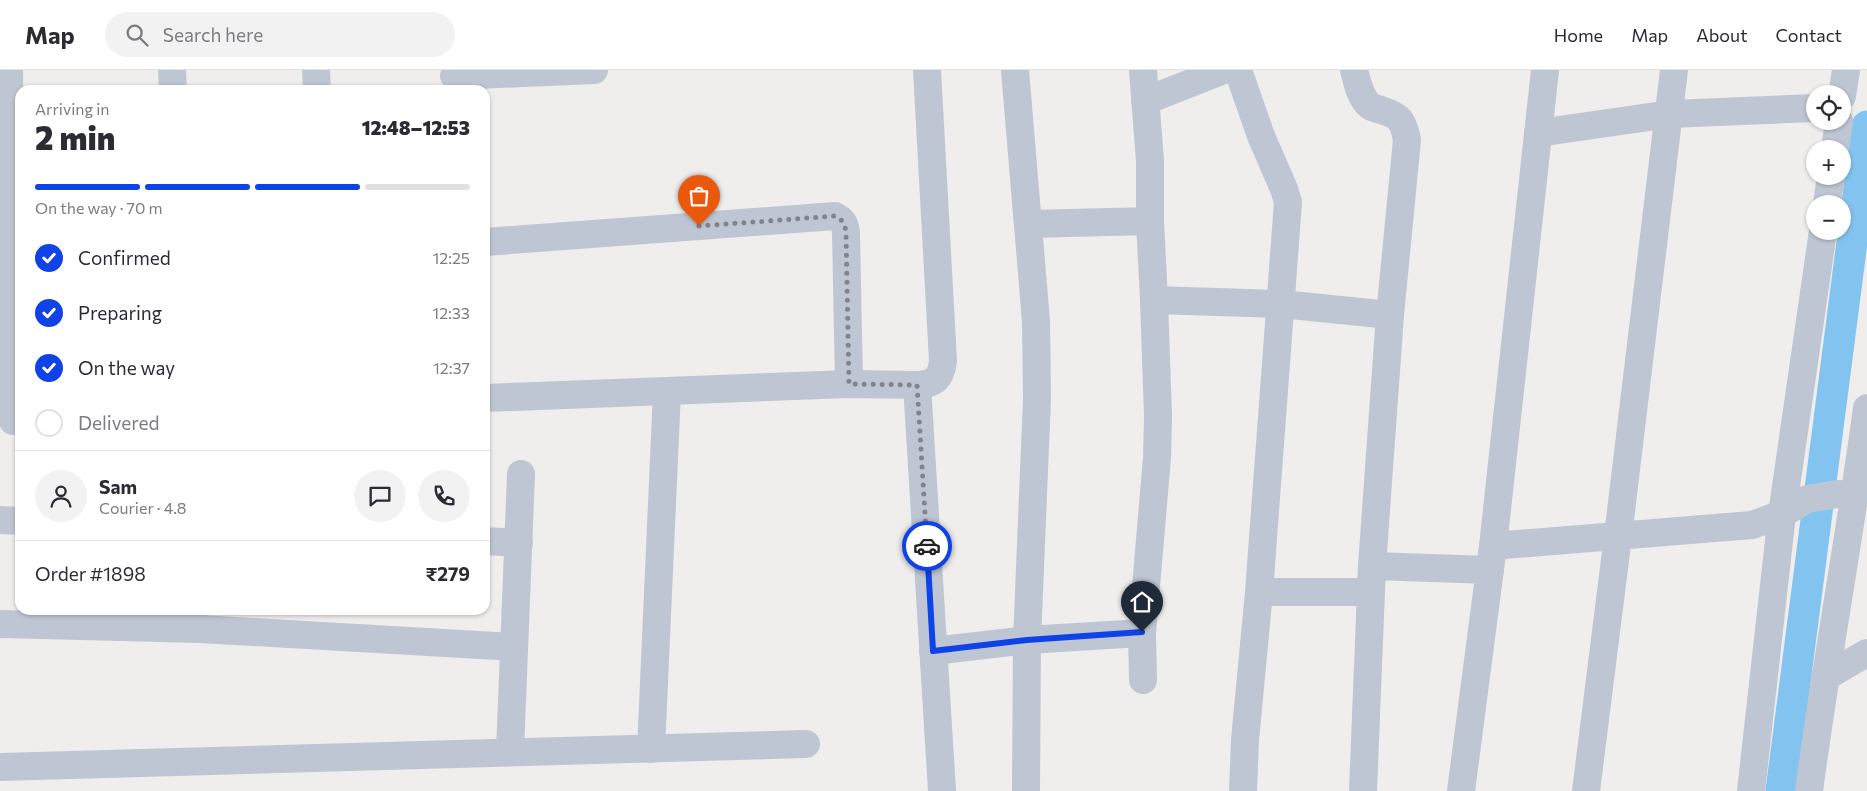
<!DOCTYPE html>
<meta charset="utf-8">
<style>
:root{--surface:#fff;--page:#f2f2f3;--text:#2b2b33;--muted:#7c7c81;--line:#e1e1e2;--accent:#0f42e7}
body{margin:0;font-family:Commissioner,sans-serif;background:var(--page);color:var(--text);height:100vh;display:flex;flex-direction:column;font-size:19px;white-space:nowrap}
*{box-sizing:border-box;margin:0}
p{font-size:16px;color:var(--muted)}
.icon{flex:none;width:28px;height:28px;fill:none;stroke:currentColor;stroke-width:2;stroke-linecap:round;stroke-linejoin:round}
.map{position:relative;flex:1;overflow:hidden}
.panel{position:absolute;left:15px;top:15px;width:475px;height:530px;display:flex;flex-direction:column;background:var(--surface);border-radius:15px;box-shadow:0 1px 4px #0004}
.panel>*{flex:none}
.tools{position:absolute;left:1806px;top:15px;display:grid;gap:10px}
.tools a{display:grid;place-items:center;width:45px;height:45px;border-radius:50%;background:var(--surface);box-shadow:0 1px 4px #0004;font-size:25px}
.pin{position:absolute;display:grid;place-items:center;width:42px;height:42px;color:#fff;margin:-51px -21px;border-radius:50% 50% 50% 0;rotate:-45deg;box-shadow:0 0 5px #0007}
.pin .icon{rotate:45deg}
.courier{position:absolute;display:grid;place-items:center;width:50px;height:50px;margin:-25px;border:4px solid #0f42e7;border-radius:50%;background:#fff;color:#222;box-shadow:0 1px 6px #0007}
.head em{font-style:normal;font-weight:800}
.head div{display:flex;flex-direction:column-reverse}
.head{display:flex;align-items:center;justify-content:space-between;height:85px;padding:0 20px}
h1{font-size:32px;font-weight:800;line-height:38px}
.bar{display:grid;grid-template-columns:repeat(4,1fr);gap:8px 5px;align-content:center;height:60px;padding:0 20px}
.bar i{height:6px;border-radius:4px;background:var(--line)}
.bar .current{background:var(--accent)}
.bar p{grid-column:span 4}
.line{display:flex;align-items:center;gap:12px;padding:0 20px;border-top:1px solid var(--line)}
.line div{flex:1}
.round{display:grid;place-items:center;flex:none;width:52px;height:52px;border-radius:26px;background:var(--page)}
ol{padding:0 20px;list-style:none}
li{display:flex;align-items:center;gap:15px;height:55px}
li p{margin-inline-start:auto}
li .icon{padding:5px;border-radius:50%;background:var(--accent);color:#fff;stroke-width:4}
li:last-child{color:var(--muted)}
li i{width:28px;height:28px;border:2px solid var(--line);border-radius:50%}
header{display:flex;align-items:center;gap:30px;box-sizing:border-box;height:70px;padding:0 25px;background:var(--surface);border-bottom:1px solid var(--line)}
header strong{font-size:24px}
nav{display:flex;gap:28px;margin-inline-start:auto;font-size:18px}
.search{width:350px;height:45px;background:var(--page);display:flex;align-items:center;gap:12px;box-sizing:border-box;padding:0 18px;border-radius:28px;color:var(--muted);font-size:19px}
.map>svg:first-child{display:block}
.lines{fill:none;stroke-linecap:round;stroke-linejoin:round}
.canal{stroke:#83c3f0;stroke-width:31}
.minor{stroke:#bfc6d3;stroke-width:28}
.done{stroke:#80848e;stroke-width:5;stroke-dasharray:0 9}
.route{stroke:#0f42e7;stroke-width:6}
</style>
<header>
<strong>Map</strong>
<div class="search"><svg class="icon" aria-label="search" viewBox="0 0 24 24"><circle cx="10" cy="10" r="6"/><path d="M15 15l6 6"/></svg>Search here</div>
<nav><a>Home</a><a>Map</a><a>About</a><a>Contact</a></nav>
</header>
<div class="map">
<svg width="1867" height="721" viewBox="0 0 1867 721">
<rect width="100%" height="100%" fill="#f0eded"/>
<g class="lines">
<polyline class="canal" points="1781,721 1867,56"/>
<g class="minor">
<polyline points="9,0 13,351"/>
<polyline points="172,0 173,20"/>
<polyline points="316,0 317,20"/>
<polyline points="1015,0 1036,251 1037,329 1027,570 1026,721"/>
<polyline points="1143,0 1150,91 1150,151 1154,230 1158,346 1157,388 1142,563 1143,610"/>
<polyline points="1238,0 1261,66 1284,119 1288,132 1259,522 1245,670 1243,721"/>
<path d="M1354 0C1357 11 1360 28 1370 36 1373 38 1378 39 1381 40 1400 46 1403 50 1407 70L1390 245 1372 496 1363 721"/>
<polyline points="454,6 594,0"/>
<polyline points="1842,26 1846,0"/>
<polyline points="1145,31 1224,0"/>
<polyline points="1538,63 1670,44 1815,38"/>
<polyline points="1835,79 1839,51"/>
<polyline points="1827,134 1831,106"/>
<polyline points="1028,154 1150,151"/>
<path d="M485 172 835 146C843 150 845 154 846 163L849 314"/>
<polyline points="1154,230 1281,234 1390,245"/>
<polyline points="917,315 942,721"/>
<path d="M485 328 849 314 917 315C935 314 941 308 943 291L927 0"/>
<polyline points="0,450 20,451"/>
<polyline points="485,471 519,473"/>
<polyline points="1493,476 1752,455 1782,444 1807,429 1838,424 1855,425 1867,418"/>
<polyline points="1372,496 1490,500"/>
<polyline points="1259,522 1371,522"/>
<polyline points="0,554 200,559 514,577"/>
<polyline points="933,581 1027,570 1142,563"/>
<polyline points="1825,607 1867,583"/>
<polyline points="651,679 667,322"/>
<polyline points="510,682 521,404"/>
<polyline points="0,697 806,674"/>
<polyline points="1461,721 1493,476 1545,0"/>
<polyline points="1586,721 1618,466 1674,0"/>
<polyline points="1751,721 1782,444 1823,161"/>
<path d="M1809 721C1826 593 1850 466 1867 338"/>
</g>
</g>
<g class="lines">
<path class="done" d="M699 156 835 146C843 150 845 154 846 163L849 314 917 315 927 476"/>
<polyline class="route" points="927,476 933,581 1027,570 1142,562"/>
</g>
</svg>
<div class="tools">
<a><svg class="icon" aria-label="locate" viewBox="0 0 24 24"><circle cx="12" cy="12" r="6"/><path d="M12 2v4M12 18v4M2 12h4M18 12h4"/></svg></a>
<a>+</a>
<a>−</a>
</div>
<div class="pin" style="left:699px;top:156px;background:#ea580c"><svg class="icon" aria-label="bag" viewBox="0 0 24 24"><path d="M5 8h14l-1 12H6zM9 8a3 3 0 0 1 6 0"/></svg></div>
<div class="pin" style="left:1142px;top:562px;background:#1f2937"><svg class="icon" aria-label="home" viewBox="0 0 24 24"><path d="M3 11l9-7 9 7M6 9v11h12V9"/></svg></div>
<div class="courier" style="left:927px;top:476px"><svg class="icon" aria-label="car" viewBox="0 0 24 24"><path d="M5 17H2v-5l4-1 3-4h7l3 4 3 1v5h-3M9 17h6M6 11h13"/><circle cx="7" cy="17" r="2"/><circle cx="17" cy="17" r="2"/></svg></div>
<section class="panel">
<div class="head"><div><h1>2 min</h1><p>Arriving in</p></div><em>12:48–12:53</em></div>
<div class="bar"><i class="current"></i><i class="current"></i><i class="current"></i><i></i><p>On the way · 70 m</p></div>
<ol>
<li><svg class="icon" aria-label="check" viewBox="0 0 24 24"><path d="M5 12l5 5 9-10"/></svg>Confirmed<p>12:25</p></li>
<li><svg class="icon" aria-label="check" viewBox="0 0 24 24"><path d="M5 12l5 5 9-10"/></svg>Preparing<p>12:33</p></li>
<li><svg class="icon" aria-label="check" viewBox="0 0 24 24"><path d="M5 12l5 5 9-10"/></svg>On the way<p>12:37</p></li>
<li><i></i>Delivered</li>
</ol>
<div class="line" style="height:90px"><a class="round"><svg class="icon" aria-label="person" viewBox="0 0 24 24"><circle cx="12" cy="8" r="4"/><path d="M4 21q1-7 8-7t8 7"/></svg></a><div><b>Sam</b><p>Courier · 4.8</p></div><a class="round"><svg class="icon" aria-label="chat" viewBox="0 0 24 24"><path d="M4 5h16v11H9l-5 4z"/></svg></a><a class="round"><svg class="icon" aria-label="phone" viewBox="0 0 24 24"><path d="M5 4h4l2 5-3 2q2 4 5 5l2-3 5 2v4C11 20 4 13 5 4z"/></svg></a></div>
<div class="line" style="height:65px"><div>Order #1898</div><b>₹279</b></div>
</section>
</div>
